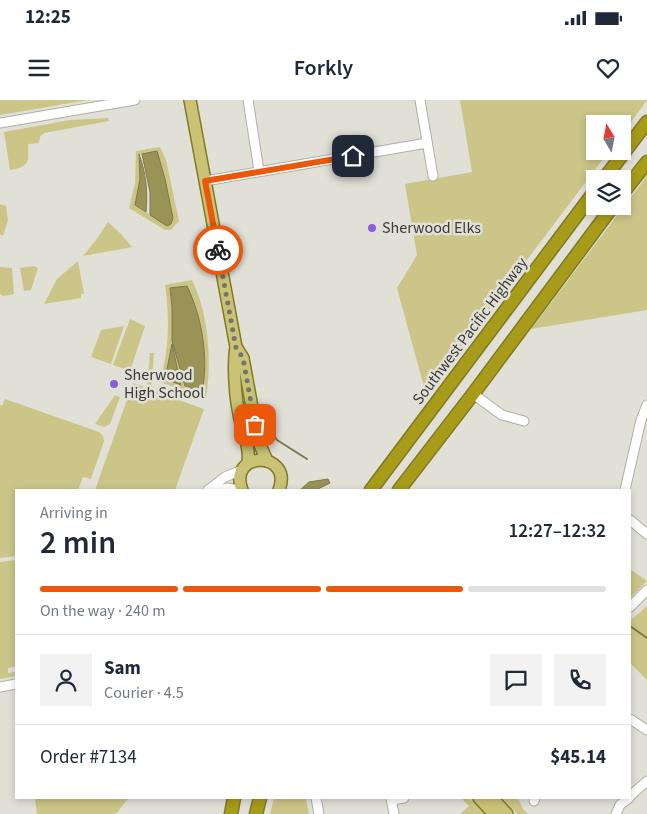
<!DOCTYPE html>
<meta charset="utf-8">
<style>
:root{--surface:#fff;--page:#f2f2f3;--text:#1f2937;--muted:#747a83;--line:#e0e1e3;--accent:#ea580c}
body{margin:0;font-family:"Source Sans 3",sans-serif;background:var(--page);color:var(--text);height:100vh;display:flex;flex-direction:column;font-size:19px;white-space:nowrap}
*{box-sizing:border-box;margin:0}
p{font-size:16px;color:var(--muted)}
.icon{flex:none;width:28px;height:28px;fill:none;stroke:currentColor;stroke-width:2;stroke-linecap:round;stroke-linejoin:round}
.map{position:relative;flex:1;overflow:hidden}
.panel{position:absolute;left:15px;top:389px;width:616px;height:310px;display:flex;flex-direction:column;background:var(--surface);border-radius:0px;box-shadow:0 2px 8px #0003}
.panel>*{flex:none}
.needle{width:32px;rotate:350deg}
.fabs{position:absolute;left:586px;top:15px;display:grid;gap:10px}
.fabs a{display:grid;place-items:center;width:45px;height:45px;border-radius:0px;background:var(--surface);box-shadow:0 2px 8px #0003;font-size:25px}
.pin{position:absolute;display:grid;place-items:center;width:42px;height:42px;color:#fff;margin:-21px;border-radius:10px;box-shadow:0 2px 8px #0006}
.courier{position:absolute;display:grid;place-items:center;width:50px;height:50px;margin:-25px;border:4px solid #ea580c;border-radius:50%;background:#fff;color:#222;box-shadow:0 1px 6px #0007}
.head em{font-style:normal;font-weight:600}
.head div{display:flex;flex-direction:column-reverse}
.head{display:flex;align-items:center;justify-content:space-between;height:85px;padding:0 25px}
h1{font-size:32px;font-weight:600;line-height:38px}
.bar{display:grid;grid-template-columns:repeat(4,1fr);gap:8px 5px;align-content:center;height:60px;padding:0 25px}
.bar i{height:6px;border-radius:4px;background:var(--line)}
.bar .selected{background:var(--accent)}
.bar p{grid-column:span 4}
.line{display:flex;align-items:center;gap:12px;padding:0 25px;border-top:1px solid var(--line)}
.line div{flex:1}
.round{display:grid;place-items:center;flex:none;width:52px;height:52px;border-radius:0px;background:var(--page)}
.status{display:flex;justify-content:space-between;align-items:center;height:35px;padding:0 25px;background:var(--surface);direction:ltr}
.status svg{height:14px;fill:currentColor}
header{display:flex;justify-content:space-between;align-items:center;height:65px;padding:0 25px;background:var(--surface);font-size:22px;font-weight:600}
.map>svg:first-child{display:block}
.green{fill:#cbc587;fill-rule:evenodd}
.water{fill:#999356;stroke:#7d794d}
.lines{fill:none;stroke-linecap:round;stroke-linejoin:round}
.stream{stroke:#7d794d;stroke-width:2}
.minor-casing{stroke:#afafa5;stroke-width:11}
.major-casing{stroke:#817924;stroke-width:14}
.highway-casing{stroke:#817924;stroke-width:15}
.minor{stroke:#fff;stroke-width:9}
.major{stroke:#cac376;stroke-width:11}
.highway{stroke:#a79b1a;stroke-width:12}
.done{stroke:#75756f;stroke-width:5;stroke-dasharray:0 9}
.route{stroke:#ea580c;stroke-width:6}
.poi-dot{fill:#8960da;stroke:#e1e0d7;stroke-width:2}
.labels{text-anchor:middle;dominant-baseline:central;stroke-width:5;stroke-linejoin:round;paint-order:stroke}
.poi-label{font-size:16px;fill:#3b3b37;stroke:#e1e0d7;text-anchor:start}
.street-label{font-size:16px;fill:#3b3b37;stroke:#e1e0d7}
</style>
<div class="status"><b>12:25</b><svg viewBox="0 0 49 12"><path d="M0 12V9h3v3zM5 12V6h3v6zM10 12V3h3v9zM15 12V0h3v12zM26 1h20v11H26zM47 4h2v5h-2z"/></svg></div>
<header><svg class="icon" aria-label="menu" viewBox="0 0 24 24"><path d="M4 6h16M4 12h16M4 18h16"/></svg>Forkly<svg class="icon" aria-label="heart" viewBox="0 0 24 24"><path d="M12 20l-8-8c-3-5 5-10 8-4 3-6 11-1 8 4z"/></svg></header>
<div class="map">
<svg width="647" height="714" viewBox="0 0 647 714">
<rect width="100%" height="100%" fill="#e1e0d7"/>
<g class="green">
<polygon points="0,0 88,0 0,15"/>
<polygon points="460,0 647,0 623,33 622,24 595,24 595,51 609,51 426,294 397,188 417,155 405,84 472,72"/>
<path d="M108 18 109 21 44 33 40 37 39 43 28 44C29 62 29 67 10 70L4 32 70 20Z"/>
<path d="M160 47 166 60 179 121 171 130H165L129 108 135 84 136 51ZM142 54 150 92V115L146 112C148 92 146 74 139 55Z"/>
<polygon points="647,76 647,210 531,229"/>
<polygon points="0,104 6,106 8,120 3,136 0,134"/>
<polygon points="108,122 121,134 132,147 83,156 96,140"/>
<polygon points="78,161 84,194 81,194 81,198 44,204 57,179"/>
<polygon points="34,166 38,168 31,190 24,191 20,168"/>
<polygon points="0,167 12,168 14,194 3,196 0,194"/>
<path d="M192 180C209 216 212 260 206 299L160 282C169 249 170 219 165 185Z"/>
<polygon points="130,219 145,226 130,271 113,265"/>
<polygon points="124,226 111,264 91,257 101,230"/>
<polygon points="150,253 154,253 151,290 204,309 175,390 95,390 133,283 147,288"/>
<polygon points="115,295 120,297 110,324 104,327 95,324"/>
<polygon points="5,299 99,332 103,336 104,341 91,379 83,377 78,390 16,390 16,456 0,458 0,305 2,306"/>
<polygon points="16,460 16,566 8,568 8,573 16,572 16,576 0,579 0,462"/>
<polygon points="630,469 647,481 630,498"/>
<polygon points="647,506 647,580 630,563 630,521"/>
<polygon points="35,698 128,698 117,713 112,714 37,714"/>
<polygon points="274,698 306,698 309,714 270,714"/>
<polygon points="461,698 469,698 485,714 460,714 469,706"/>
<polygon points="502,698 518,698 523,709 528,714 517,714"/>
</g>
<g class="water">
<polygon points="157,51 165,79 173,118 171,124 167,126 150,115 150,92 142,54"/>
<path d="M139 54C146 73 148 92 146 112L135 105 140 79Z"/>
<path d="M187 186C202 217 209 258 202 292L185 286 172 241V207L170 188Z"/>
<polygon points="172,244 181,285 165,279"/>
<polygon points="328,379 330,383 316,390 300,390 309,382"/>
</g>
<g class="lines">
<g class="stream">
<polyline points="271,331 277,340 307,359"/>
<polyline points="630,526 647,538"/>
</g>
<g class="minor-casing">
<g id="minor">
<polyline points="248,0 259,71"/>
<polyline points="420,0 433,76"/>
<polyline points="0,23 135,0"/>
<polyline points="205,81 427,43"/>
<polyline points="473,294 502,315 524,321"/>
<polyline points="208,390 225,377 242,370"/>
<polyline points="219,390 227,388 239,390"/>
<polyline points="625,390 641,320 647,305"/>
<polyline points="630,420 647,434"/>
<polyline points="630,507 647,490"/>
<polyline points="0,587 16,584"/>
<polyline points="630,619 647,630"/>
<polyline points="630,696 647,681"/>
<polyline points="316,698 319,714"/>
<polyline points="391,698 394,714"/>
<polyline points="392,700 404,698"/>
<polyline points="534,701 535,698"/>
<polyline points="616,714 620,705 629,698"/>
</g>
</g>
<g class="major-casing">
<g id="major">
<path d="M190 0 236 247C233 265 235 296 239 314 242 332 250 344 248 363"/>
<polyline points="236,247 243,258 258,340 267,361"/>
<path d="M242 390C227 350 294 351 279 390"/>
<polyline points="479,698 494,714"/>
<polyline points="492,698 507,714"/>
</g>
</g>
<g class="highway-casing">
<g id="highway">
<polyline points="604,79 647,22"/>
<polyline points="622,94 647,62"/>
<polyline points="371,390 595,91"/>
<polyline points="399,390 473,294 613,106"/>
<polyline points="231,714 234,698"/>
<polyline points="256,714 260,698"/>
</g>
</g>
<use href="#minor" class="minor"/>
<use href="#major" class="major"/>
<use href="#highway" class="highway"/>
</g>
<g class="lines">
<polyline class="done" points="218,150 236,248 243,258 255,325"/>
<polyline class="route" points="218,150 205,81 353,56"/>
</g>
<g class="poi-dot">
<circle cx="372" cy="128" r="5"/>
<circle cx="114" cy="284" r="5"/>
</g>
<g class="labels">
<g class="poi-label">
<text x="382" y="128">Sherwood Elks</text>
<text x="124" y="275">Sherwood<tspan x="124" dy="18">High School</tspan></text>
</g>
<g class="street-label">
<text transform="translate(470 231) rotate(-53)">Southwest Pacific Highway</text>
</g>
</g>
</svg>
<div class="fabs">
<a><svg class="needle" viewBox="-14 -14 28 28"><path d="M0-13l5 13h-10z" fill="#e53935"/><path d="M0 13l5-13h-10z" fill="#747a83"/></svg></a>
<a><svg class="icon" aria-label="layers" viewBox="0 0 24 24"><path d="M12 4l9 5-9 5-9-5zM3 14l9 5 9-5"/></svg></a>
</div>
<div class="pin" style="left:255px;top:325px;background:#ea580c"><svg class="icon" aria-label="bag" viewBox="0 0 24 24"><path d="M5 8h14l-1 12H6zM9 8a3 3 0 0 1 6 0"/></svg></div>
<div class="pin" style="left:353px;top:56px;background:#1f2937"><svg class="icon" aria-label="home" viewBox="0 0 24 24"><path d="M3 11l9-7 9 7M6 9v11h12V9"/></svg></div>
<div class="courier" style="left:218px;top:150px"><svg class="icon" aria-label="bike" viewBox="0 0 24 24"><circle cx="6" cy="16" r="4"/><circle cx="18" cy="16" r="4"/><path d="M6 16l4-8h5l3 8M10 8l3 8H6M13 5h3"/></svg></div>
<section class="panel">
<div class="head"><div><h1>2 min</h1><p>Arriving in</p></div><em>12:27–12:32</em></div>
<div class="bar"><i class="selected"></i><i class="selected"></i><i class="selected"></i><i></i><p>On the way · 240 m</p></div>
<div class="line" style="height:90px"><a class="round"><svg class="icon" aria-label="person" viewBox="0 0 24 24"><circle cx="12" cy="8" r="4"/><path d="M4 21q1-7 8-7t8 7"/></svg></a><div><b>Sam</b><p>Courier · 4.5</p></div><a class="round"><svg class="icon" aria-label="chat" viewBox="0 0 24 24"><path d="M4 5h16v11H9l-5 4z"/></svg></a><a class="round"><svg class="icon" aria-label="phone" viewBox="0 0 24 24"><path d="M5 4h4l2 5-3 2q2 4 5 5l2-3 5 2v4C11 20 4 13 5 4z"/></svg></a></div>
<div class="line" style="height:65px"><div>Order #7134</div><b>$45.14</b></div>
</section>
</div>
